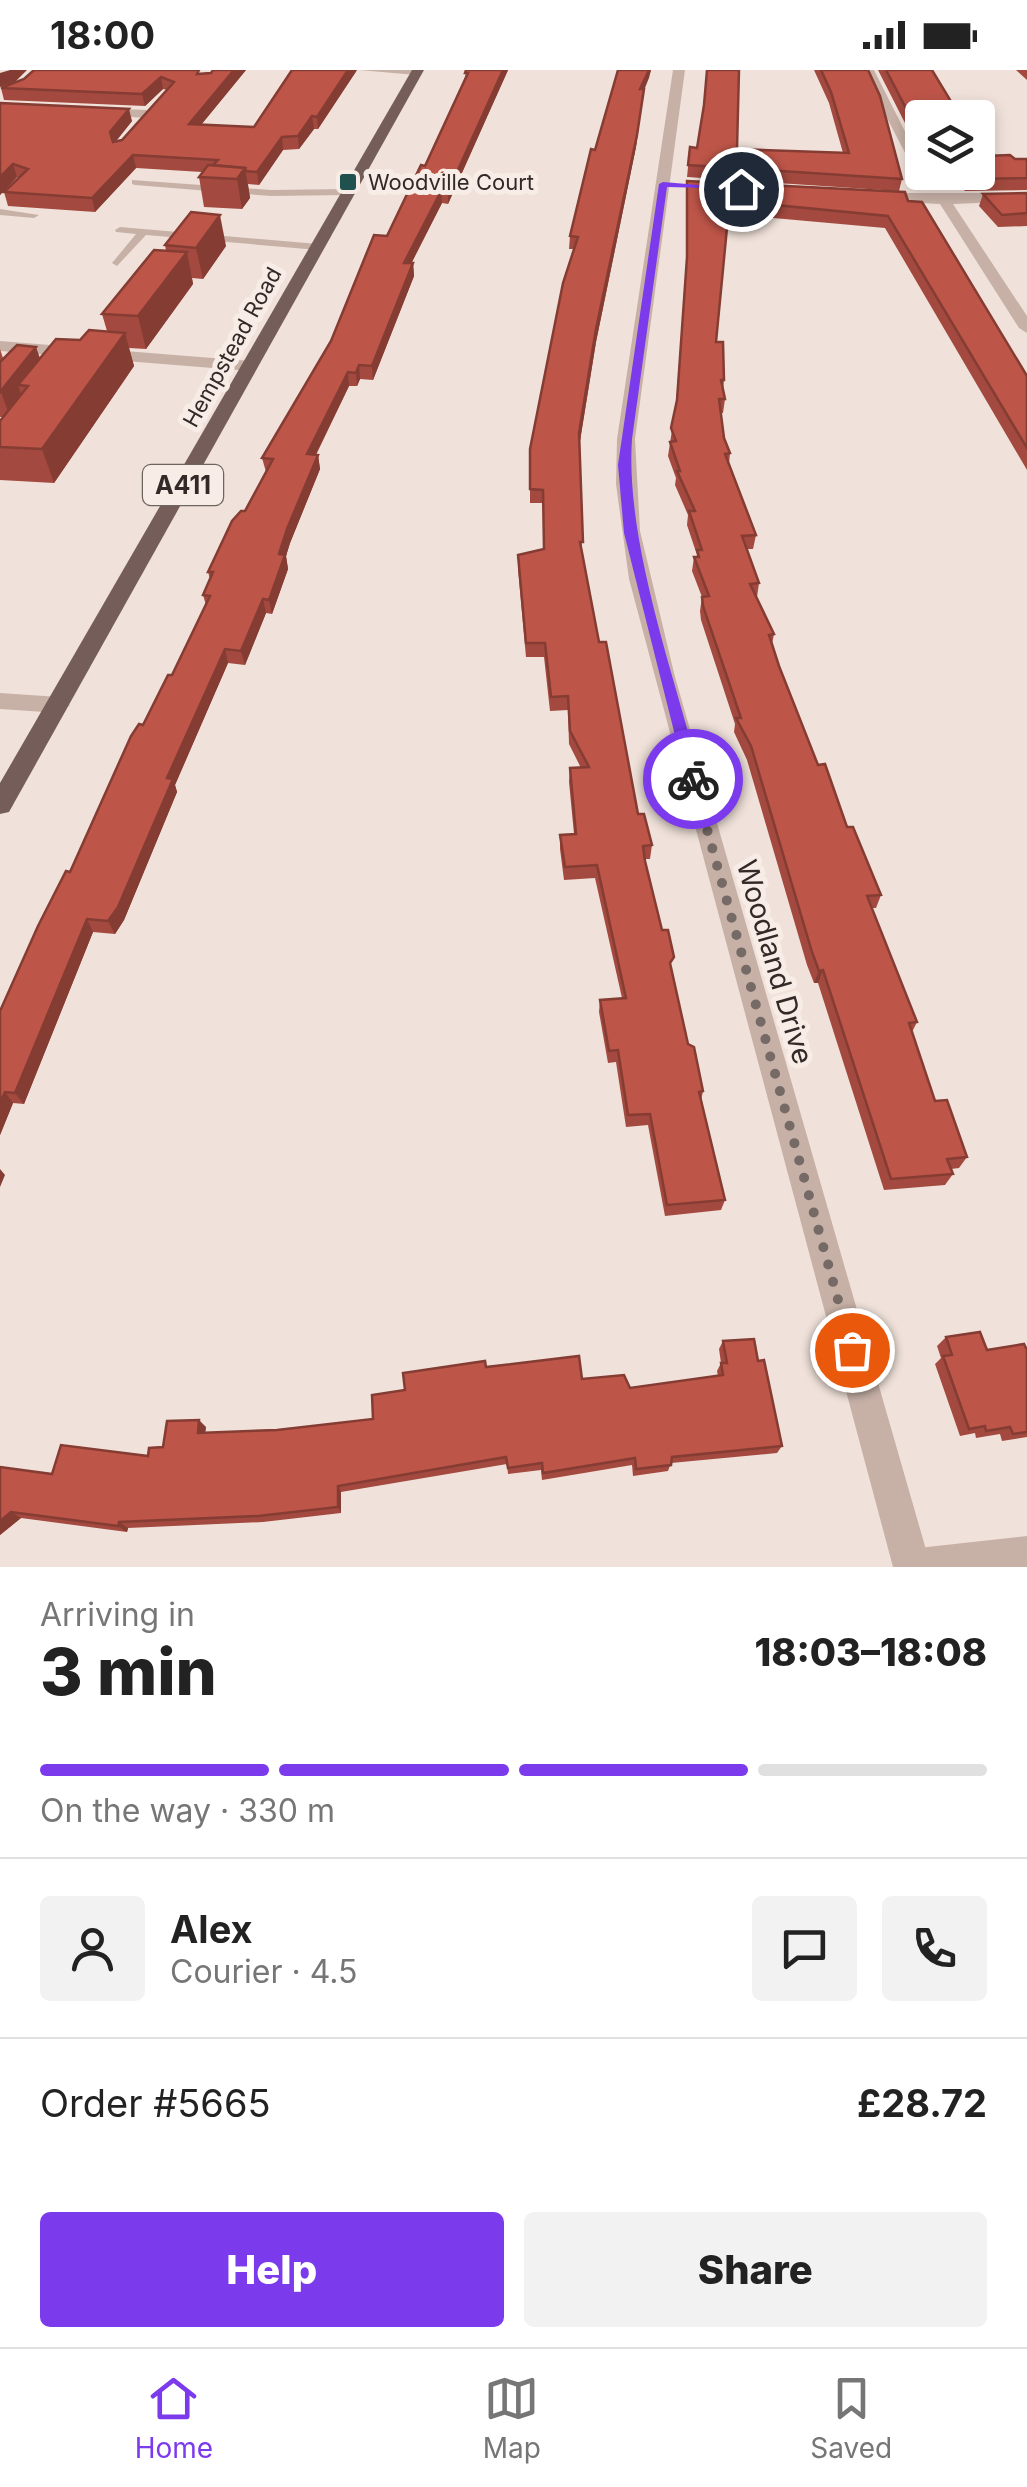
<!DOCTYPE html>
<meta charset="utf-8">
<style>
:root{--surface:#fff;--page:#f2f2f2;--text:#222;--muted:#767676;--line:#e0e0e0;--accent:#7c3aed}
body{margin:0;font-family:Inter,sans-serif;background:var(--page);color:var(--text);height:100vh;display:flex;flex-direction:column;font-size:38px;white-space:nowrap}
*{box-sizing:border-box;margin:0}
p{font-size:32px;color:var(--muted)}
.icon{flex:none;width:55px;height:55px;fill:none;stroke:currentColor;stroke-width:2;stroke-linecap:round;stroke-linejoin:round}
.map{position:relative;height:1497px;overflow:hidden}
.drawer{display:flex;flex-direction:column;background:var(--surface);flex:1}
.drawer>*{flex:none}
.tools{position:absolute;left:905px;top:30px;display:grid;gap:20px}
.tools a{display:grid;place-items:center;width:90px;height:90px;border-radius:10px;background:var(--surface);box-shadow:0 5px 15px #0003;font-size:50px}
.pin{position:absolute;display:grid;place-items:center;width:85px;height:85px;color:#fff;margin:-42px;border:5px solid #fff;border-radius:50%;box-shadow:0 2px 10px #0007}
.courier{position:absolute;display:grid;place-items:center;width:100px;height:100px;margin:-50px;border:8px solid #7c3aed;border-radius:50%;background:#fff;color:#222;box-shadow:0 2px 12px #0007}
.summary em{font-style:normal;font-weight:800}
.summary div{display:flex;flex-direction:column-reverse}
.summary{display:flex;align-items:center;justify-content:space-between;height:170px;padding:0 40px}
h1{font-size:65px;font-weight:800;line-height:75px}
.bar{display:grid;grid-template-columns:repeat(4,1fr);gap:15px 10px;align-content:center;height:120px;padding:0 40px}
.bar i{height:12px;border-radius:8px;background:var(--line)}
.bar .on{background:var(--accent)}
.bar p{grid-column:span 4}
.line{display:flex;align-items:center;gap:25px;padding:0 40px;border-top:2px solid var(--line)}
.line div{flex:1}
.round{display:grid;place-items:center;flex:none;width:105px;height:105px;border-radius:10px;background:var(--page)}
.button{display:flex;gap:20px;margin-top:auto;padding:20px 40px}
.button a{flex:1;height:115px;border-radius:10px;background:var(--accent);color:#fff;font-size:40px;font-weight:800;line-height:115px;text-align:center}
.button a+a{background:var(--page);color:var(--text)}
.status{display:flex;justify-content:space-between;align-items:center;height:70px;padding:0 50px;background:var(--surface);direction:ltr}
.status svg{height:28px;fill:currentColor}
.menu{display:flex;justify-content:space-around;align-items:center;height:140px;border-top:2px solid var(--line);background:var(--surface);font-size:28px;color:var(--muted)}
.menu a{display:grid;justify-items:center;gap:5px}
.menu .on{color:var(--accent)}
.map>svg:first-child{display:block}
.lines{fill:none;stroke-linecap:round;stroke-linejoin:round}
.service{fill:#c7b1a7;fill-rule:evenodd}
.minor{fill:#c7b1a7;fill-rule:evenodd}
.tertiary{fill:#c7b1a7;fill-rule:evenodd}
.primary{fill:#755e59;fill-rule:evenodd}
.wall{fill:#a3493f}
.shaded-wall{fill:#853c33}
.building{fill:#be5549;stroke:#853c33;stroke-width:2.5}
.route{fill:#7c3aed}
.done{stroke:#756a66;stroke-width:10;stroke-dasharray:0 18}
.poi-dot{fill:#1f524e;stroke:#f8ede6;stroke-width:4}
.labels{text-anchor:middle;dominant-baseline:central;stroke-width:10;stroke-linejoin:round;paint-order:stroke}
.far-poi-label{font-size:22px;fill:#332927;stroke:#f8ede6;text-anchor:start}
.far-street-label{font-size:22px;fill:#332927;stroke:#f8ede6}
.shield{fill:#f8ede6;stroke:#6e6460;stroke-width:2.5}
.shield-label{font-size:25px;font-weight:bold;fill:#332927}
.street-label{font-size:28px;fill:#332927;stroke:#f8ede6}
</style>
<div class="status"><b>18:00</b><svg viewBox="0 0 49 12"><path d="M0 12V9h3v3zM5 12V6h3v6zM10 12V3h3v9zM15 12V0h3v12zM26 1h20v11H26zM47 4h2v5h-2z"/></svg></div>
<div class="map">
<svg width="1027" height="1497" viewBox="0 0 1027 1497">
<rect width="100%" height="100%" fill="#f0e2da"/>
<g class="lines">
<g class="service">
<polygon points="132,110 271,120 348,119 353,122 348,125 271,126 135,115 132,114"/>
<polygon points="0,139 39,145 34,148 0,145"/>
<polygon points="120,157 318,174 323,177 318,180 146,165 117,196 112,193 136,164 116,162 115,160"/>
</g>
<g class="minor">
<polygon points="359,0 420,0 422,2 416,5"/>
<polygon points="673,0 685,0 635,369 640,461 675,607 931,1497 893,1497 629,509 616,414 617,369"/>
<polygon points="862,0 874,0 927,105 915,102"/>
<polygon points="93,38 147,40 153,44 147,48 97,45"/>
<polygon points="873,123 1027,123 1027,131 953,134 1027,246 1027,263 1019,258 940,134 868,130 866,127"/>
<polygon points="0,271 250,291 258,296 250,301 0,281"/>
<polygon points="0,623 59,627 70,635 59,643 0,639"/>
</g>
<polygon class="tertiary" points="1027,1466 1027,1497 899,1497 904,1483 918,1478"/>
<polygon class="primary" points="412,0 424,0 9,742 0,744 0,713"/>
</g>
<g class="wall">
<polygon points="246,0 201,55 254,57 357,0 318,59 314,59 299,79 283,80 259,115 248,114 250,128 242,139 204,137 199,107 202,102 136,98 95,142 8,136 4,122 19,108 17,107 0,125 0,33 132,51 116,71 122,70 167,20 163,19 145,36 4,30 1,18"/>
<polygon points="466,0 508,0 448,134 442,133 411,193 413,193 414,206 373,310 360,309 357,316 349,316 316,385 318,385 320,399 290,473 286,486 288,499 272,544 266,543 245,595 228,593 175,715 177,722 124,850 115,864 93,862 24,1034 13,1033 0,1065 0,941 143,655 172,605 206,535 203,525 210,509 208,502 245,441 266,402 262,388 331,271 425,96 465,11"/>
<polygon points="618,0 651,0 644,19 636,77 596,272 580,371 582,484 599,572 638,744 652,775 650,789 645,789 688,974 703,1021 701,1031 725,1130 721,1140 665,1146 648,1055 626,1057 616,992 608,993 599,942 600,930 622,928 595,808 564,810 560,779 560,765 574,764 569,712 570,698 581,698 569,674 568,640 550,641 544,587 526,587 518,499 518,485 544,479 543,433 530,433 530,379 574,179 569,179 570,166"/>
<polygon points="814,0 868,0 902,109 899,121 687,107 690,77 843,83 829,33"/>
<polygon points="878,0 932,0 922,48 922,73 906,55"/>
<polygon points="1016,0 1027,0 1027,10"/>
<polygon points="984,86 1015,89 1027,89 1027,120 965,121 949,102 978,102"/>
<polygon points="687,111 908,131 1027,306 1027,400 885,158 762,147 762,151 728,149 716,272 724,310 723,320 725,329 723,343 721,343 724,368 730,383 729,394 756,465 753,479 747,479 759,513 757,527 774,564 772,574 779,596 818,695 881,825 876,838 872,838 917,952 912,962 935,1031 967,1087 959,1098 951,1099 953,1104 945,1115 884,1120 818,913 814,913 807,895 747,690 734,662 735,654 701,550 700,541 702,527 692,501 694,487 696,487 697,485 687,455 688,445 675,415 676,408 668,386 676,334 686,199"/>
<polygon points="1027,123 1027,156 998,157 979,136 983,124"/>
<polygon points="165,175 226,176 203,209 192,208 193,214 146,279 129,278 134,296 54,413 0,410 0,351 3,347 0,347 0,279 3,288 40,288 80,270 107,261 102,244 166,181"/>
<polygon points="946,1267 987,1280 1027,1280 1027,1367 1002,1371 1000,1364 976,1368 975,1363 960,1366 935,1294 941,1288 937,1276"/>
<polygon points="723,1271 758,1291 782,1376 777,1383 671,1393 668,1401 633,1406 632,1395 542,1410 541,1400 508,1404 507,1394 341,1422 341,1443 263,1452 128,1458 127,1462 21,1448 0,1465 0,1397 52,1404 148,1386 163,1377 206,1357 205,1363 277,1360 373,1349 405,1320 486,1297 582,1309 630,1318 718,1306 717,1301 721,1293 719,1279"/>
</g>
<g class="shaded-wall">
<polygon points="10,0 27,0 15,12 0,17 0,3"/>
<polygon points="234,0 246,0 191,67 189,54"/>
<polygon points="348,0 357,0 318,59 317,47"/>
<polygon points="503,0 508,0 448,134 448,122"/>
<polygon points="649,0 651,0 649,8 640,30 640,19"/>
<polygon points="161,7 163,19 145,36 142,24"/>
<polygon points="644,19 636,77 596,272 579,377 579,363 596,259"/>
<polygon points="129,39 132,51 113,75 110,62"/>
<polygon points="312,46 314,59 299,79 298,66"/>
<polygon points="282,67 283,80 259,115 257,102"/>
<polygon points="133,85 136,98 95,142 92,128"/>
<polygon points="13,94 17,107 0,125 0,107"/>
<polygon points="245,98 250,128 242,139 237,109"/>
<polygon points="441,121 442,133 405,206 404,193"/>
<polygon points="220,145 226,176 203,209 196,178"/>
<polygon points="187,182 193,214 146,279 138,246"/>
<polygon points="413,193 414,206 373,310 372,296"/>
<polygon points="125,263 134,296 54,413 42,379"/>
<polygon points="36,277 45,302 18,315 23,331 10,347 1,322"/>
<polygon points="359,295 360,309 357,316 356,303"/>
<polygon points="348,302 349,316 309,398 307,384"/>
<polygon points="318,385 320,399 290,473 286,486 288,499 272,544 269,530 279,484 287,459"/>
<polygon points="263,529 266,543 245,595 241,581"/>
<polygon points="225,579 228,593 175,715 177,722 124,850 115,864 108,851 167,708"/>
<polygon points="87,849 93,862 24,1034 15,1023"/>
<polygon points="823,900 818,913 814,913 819,901"/>
<polygon points="5,1022 13,1033 0,1065 0,1033"/>
<polygon points="0,1099 5,1105 0,1117"/>
<polygon points="199,1350 206,1357 204,1370 198,1363"/>
<polygon points="338,1416 341,1422 341,1443 338,1437"/>
<polygon points="11,1442 21,1448 0,1465 0,1451"/>
<polygon points="119,1452 128,1458 127,1462 118,1456"/>
</g>
<g class="building">
<polygon points="34,0 199,0 197,4 211,3 213,0 234,0 189,54 254,57 292,0 348,0 317,47 312,46 298,66 282,67 257,102 246,101 245,98 213,95 218,90 133,85 92,128 4,122 28,99 13,94 0,107 0,33 129,39 110,62 113,72 122,70 174,12 161,7 142,24 1,18 24,9"/>
<polygon points="466,0 503,0 448,122 441,121 404,193 413,193 372,296 359,295 356,303 348,302 307,384 318,385 287,459 279,484 285,485 269,530 263,529 241,581 225,579 167,708 173,709 118,837 108,851 87,849 15,1023 5,1022 0,1033 0,941 38,856 66,801 70,802 131,666 139,654 143,655 168,605 172,605 210,526 203,525 213,502 208,502 232,451 241,441 245,441 273,389 262,388 331,271 374,165 387,166 421,95 425,96 468,3 465,3"/>
<polygon points="618,0 649,0 640,19 644,19 637,65 596,259 579,363 583,472 580,472 599,572 606,572 638,744 644,744 652,775 643,776 645,791 662,860 668,860 674,887 670,893 688,974 694,977 703,1021 699,1022 725,1130 667,1135 650,1044 628,1045 618,980 609,981 600,930 626,928 597,795 565,797 560,765 576,764 570,698 589,697 570,661 568,626 551,627 545,573 526,573 518,485 544,479 543,420 530,419 530,379 563,213 578,167 570,166 591,79 595,80"/>
<polygon points="707,0 739,0 737,79 849,83 831,22 821,0 868,0 880,26 902,109 688,95 690,77 697,78 704,35"/>
<polygon points="886,0 932,0 961,48 922,48 922,58 909,44"/>
<polygon points="978,76 984,86 1010,85 1015,89 1027,89 1027,108 969,109 963,102 978,102"/>
<polygon points="208,95 245,98 237,109 199,107"/>
<polygon points="687,111 905,122 908,131 922,132 1027,306 1027,378 888,146 764,134 764,139 729,137 716,272 723,272 724,310 721,310 725,329 719,329 724,368 730,383 725,384 756,465 742,466 759,513 750,514 774,564 769,565 779,596 818,695 825,694 847,757 853,757 881,825 867,826 917,952 909,953 935,1031 947,1030 967,1087 947,1089 953,1104 891,1109 823,900 819,901 812,882 751,676 736,648 741,648 703,536 702,527 709,526 694,487 699,487 697,480 702,480 689,441 695,441 677,401 680,401 670,372 676,371 671,358 677,330 687,187"/>
<polygon points="1027,123 1027,143 1002,145 983,124"/>
<polygon points="191,142 220,145 196,178 165,175"/>
<polygon points="154,180 187,182 138,246 102,244"/>
<polygon points="89,260 125,263 42,379 0,377 0,351 28,316 18,315 56,269 80,270"/>
<polygon points="17,275 36,277 0,322 0,292"/>
<polygon points="980,1262 987,1280 1024,1274 1027,1280 1027,1362 1013,1364 1010,1357 986,1361 985,1356 969,1359 943,1286 952,1285 946,1267"/>
<polygon points="754,1269 758,1291 764,1290 782,1376 672,1387 671,1395 636,1399 635,1388 543,1403 542,1393 508,1398 506,1387 338,1416 338,1437 258,1446 119,1452 118,1456 11,1442 0,1451 0,1397 52,1404 61,1375 148,1386 149,1378 163,1377 167,1351 199,1350 198,1363 277,1360 373,1349 372,1325 405,1320 403,1303 485,1291 486,1297 579,1286 582,1309 624,1305 630,1318 723,1305 721,1293 727,1293 723,1271"/>
</g>
<path class="route" d="M663 112 746 119 667 117 632 369C625 472 675 607 701 709L693 715 686 709 624 463 618 395 659 114Z"/>
<g class="lines">
<polyline class="done" points="693,709 852,1280"/>
</g>
<rect class="poi-dot" x="338" y="102" width="20" height="20" rx="5"/>
<g class="labels">
<g class="far-poi-label">
<text x="368" y="112">Woodville Court</text>
</g>
<g class="far-street-label">
<text transform="translate(232 277) rotate(-61)">Hempstead Road</text>
</g>
<rect class="shield" x="143" y="395" width="80" height="40" rx="8"/>
<g class="shield-label">
<text x="183" y="415">A411</text>
</g>
<g class="street-label">
<text transform="translate(775 892) rotate(74)">Woodland Drive</text>
</g>
</g>
</svg>
<div class="tools">
<a><svg class="icon" aria-label="layers" viewBox="0 0 24 24"><path d="M12 4l9 5-9 5-9-5zM3 14l9 5 9-5"/></svg></a>
</div>
<div class="pin" style="left:852px;top:1280px;background:#ea580c"><svg class="icon" aria-label="bag" viewBox="0 0 24 24"><path d="M5 8h14l-1 12H6zM9 8a3 3 0 0 1 6 0"/></svg></div>
<div class="pin" style="left:741px;top:119px;background:#1f2937"><svg class="icon" aria-label="home" viewBox="0 0 24 24"><path d="M3 11l9-7 9 7M6 9v11h12V9"/></svg></div>
<div class="courier" style="left:693px;top:709px"><svg class="icon" aria-label="bike" viewBox="0 0 24 24"><circle cx="6" cy="16" r="4"/><circle cx="18" cy="16" r="4"/><path d="M6 16l4-8h5l3 8M10 8l3 8H6M13 5h3"/></svg></div>
</div>
<section class="drawer">
<div class="summary"><div><h1>3 min</h1><p>Arriving in</p></div><em>18:03–18:08</em></div>
<div class="bar"><i class="on"></i><i class="on"></i><i class="on"></i><i></i><p>On the way · 330 m</p></div>
<div class="line" style="height:180px"><a class="round"><svg class="icon" aria-label="person" viewBox="0 0 24 24"><circle cx="12" cy="8" r="4"/><path d="M4 21q1-7 8-7t8 7"/></svg></a><div><b>Alex</b><p>Courier · 4.5</p></div><a class="round"><svg class="icon" aria-label="chat" viewBox="0 0 24 24"><path d="M4 5h16v11H9l-5 4z"/></svg></a><a class="round"><svg class="icon" aria-label="phone" viewBox="0 0 24 24"><path d="M5 4h4l2 5-3 2q2 4 5 5l2-3 5 2v4C11 20 4 13 5 4z"/></svg></a></div>
<div class="line" style="height:130px"><div>Order #5665</div><b>£28.72</b></div>
<div class="button"><a>Help</a><a>Share</a></div>
</section>
<nav class="menu">
<a class="on"><svg class="icon" aria-label="home" viewBox="0 0 24 24"><path d="M3 11l9-7 9 7M6 9v11h12V9"/></svg>Home</a>
<a><svg class="icon" aria-label="map" viewBox="0 0 24 24"><path d="M3 6l6-2 6 2 6-2v14l-6 2-6-2-6 2zM9 4v14M15 6v14"/></svg>Map</a>
<a><svg class="icon" aria-label="saved" viewBox="0 0 24 24"><path d="M7 4h10v16l-5-4-5 4z"/></svg>Saved</a>
</nav>
